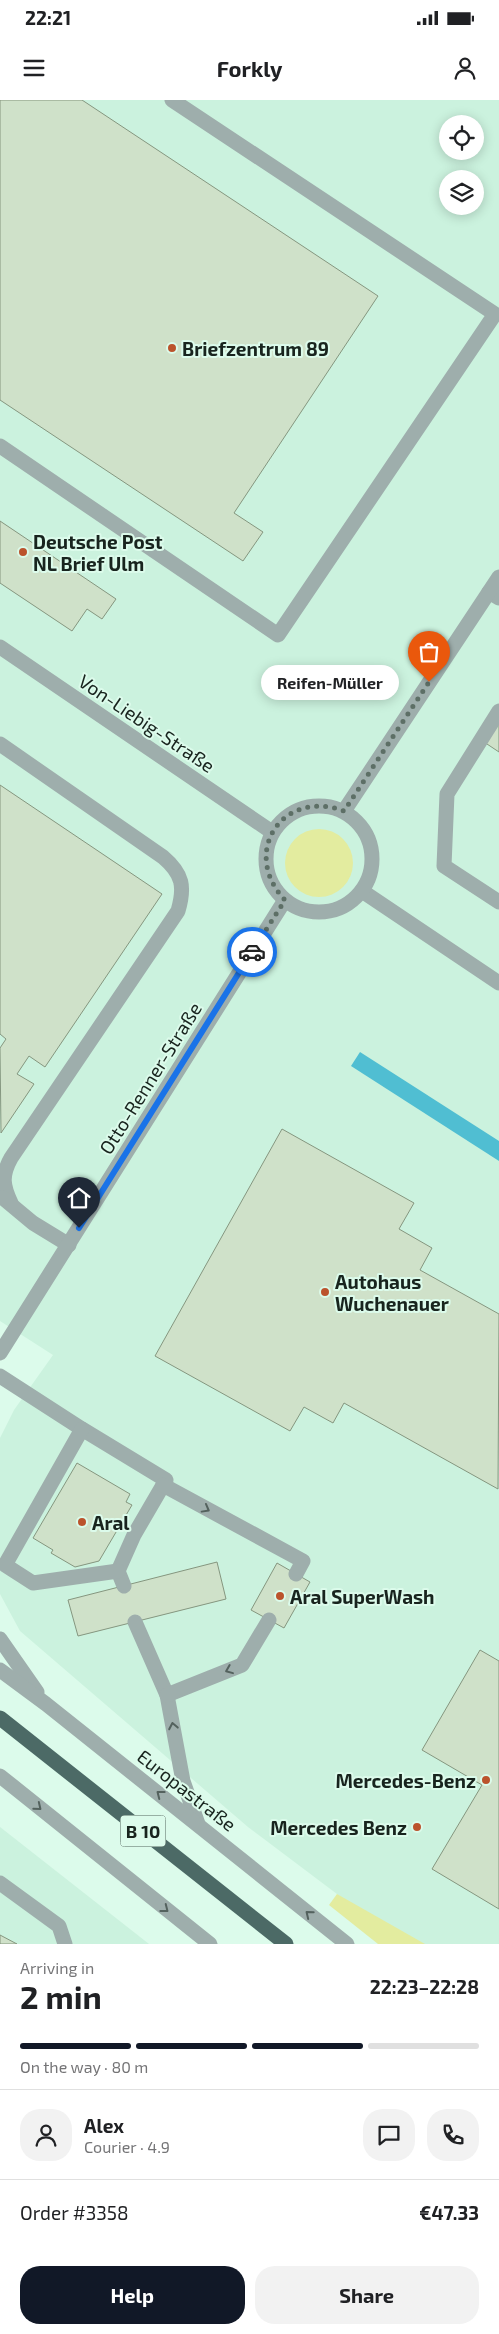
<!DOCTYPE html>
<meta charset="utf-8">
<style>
:root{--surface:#fff;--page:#f2f2f2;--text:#202124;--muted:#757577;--line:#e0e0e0;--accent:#111827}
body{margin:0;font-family:"Exo 2",sans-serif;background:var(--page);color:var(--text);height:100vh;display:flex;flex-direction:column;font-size:19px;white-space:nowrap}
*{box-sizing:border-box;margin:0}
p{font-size:16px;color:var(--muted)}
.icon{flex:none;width:28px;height:28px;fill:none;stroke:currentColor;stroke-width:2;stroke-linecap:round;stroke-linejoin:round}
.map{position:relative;height:1844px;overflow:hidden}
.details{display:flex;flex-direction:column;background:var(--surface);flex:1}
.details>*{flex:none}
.controls{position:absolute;left:439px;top:15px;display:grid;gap:10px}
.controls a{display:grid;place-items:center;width:45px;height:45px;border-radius:50%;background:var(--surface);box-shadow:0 2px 12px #0003;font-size:25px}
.pin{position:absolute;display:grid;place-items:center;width:42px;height:42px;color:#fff;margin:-51px -21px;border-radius:50% 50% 50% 0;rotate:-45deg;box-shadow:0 0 5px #0007}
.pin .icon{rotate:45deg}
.courier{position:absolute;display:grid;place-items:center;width:50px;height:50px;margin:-25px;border:4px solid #1a73e8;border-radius:50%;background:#fff;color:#222;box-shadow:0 1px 6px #0007}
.bubble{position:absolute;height:35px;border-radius:18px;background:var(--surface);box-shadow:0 2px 12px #0003;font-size:16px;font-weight:700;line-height:35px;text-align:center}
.summary em{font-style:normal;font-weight:700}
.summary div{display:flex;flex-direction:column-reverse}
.summary{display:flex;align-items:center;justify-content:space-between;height:85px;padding:0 20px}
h1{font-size:32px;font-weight:700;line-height:38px}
.bar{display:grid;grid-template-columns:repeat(4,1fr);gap:8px 5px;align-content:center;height:60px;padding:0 20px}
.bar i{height:6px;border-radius:4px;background:var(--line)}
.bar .current{background:var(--accent)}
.bar p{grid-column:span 4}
.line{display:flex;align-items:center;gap:12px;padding:0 20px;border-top:1px solid var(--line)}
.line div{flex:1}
.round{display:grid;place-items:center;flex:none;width:52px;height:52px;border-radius:20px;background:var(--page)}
.action{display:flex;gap:10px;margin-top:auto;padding:10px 20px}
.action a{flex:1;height:58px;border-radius:20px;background:var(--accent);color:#fff;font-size:20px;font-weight:700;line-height:58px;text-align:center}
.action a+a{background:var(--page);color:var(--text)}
.status{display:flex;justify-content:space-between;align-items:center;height:35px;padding:0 25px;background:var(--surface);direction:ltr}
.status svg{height:14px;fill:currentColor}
header{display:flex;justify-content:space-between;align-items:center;height:65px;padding:0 20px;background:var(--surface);font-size:22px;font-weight:700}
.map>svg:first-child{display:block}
.built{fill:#cbf2de;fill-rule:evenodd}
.green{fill:#e3ec9f}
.water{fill:#50bed2}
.building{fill:#cfe1c9;stroke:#85967f}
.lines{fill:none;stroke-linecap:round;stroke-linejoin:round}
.service{stroke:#9eaeac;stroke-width:15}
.minor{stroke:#9eaeac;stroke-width:15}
.tertiary{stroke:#9eaeac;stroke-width:15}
.trunk{stroke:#4c6a66;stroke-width:15}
.oneway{stroke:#54625e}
.done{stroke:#5d6f66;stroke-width:5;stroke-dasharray:0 9}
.route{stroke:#1a73e8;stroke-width:6}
.poi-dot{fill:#bb532c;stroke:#dcfbeb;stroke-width:2}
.labels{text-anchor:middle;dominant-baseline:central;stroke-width:4;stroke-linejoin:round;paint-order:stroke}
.shield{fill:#dcfbeb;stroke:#53645c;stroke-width:1}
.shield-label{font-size:18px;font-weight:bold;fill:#18241e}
.poi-label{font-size:19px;font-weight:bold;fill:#18241e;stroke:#dcfbeb;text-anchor:start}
.street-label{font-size:19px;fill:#18241e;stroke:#dcfbeb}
</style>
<div class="status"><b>22:21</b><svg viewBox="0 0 49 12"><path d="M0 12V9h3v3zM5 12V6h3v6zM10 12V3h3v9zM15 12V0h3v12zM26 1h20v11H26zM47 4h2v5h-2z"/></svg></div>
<header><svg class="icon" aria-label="menu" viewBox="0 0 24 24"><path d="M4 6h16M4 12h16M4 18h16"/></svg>Forkly<svg class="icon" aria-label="person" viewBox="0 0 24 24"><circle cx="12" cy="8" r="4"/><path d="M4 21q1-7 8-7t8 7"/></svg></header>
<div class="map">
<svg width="499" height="1844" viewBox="0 0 499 1844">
<rect width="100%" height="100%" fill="#dcfbeb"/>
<g class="built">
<path d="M0 0H499V1844H398L337 1794 248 1727 20 1531 0 1494V1338L14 1310 53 1255 0 1221ZM448 24H475V51H448ZM448 79H475V106H448Z"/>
<polygon points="0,1727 149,1844 0,1844"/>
</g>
<g class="green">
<circle cx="319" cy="763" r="34"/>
<polygon points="337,1794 425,1844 378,1844 329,1805"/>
</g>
<polygon class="water" points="360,952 499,1041 499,1061 351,966"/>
<g class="building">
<polygon points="0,0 82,0 378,196 234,413 263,432 243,461 0,300"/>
<polygon points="0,421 116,499 102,519 87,509 72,531 0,483"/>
<polygon points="499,618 499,652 484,642"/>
<polygon points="0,685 162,794 45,967 29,956 17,974 34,984 1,1033 0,948 6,939 0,934"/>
<polygon points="282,1029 414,1103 399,1129 432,1148 420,1170 499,1214 498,1389 344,1303 333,1323 304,1307 290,1331 155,1256"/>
<polygon points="77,1363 130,1394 126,1402 132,1405 99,1461 75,1467 51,1453 53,1450 33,1438"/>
<polygon points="217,1462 226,1499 78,1536 68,1500"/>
<polygon points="277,1463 310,1482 284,1528 251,1510"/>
<polygon points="480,1550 499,1561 499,1809 432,1769 482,1685 422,1650"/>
<polygon points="0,1835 17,1844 0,1844"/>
</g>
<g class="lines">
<g class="service">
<polyline points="0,346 278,535 495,214 172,0"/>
<polyline points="489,492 499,498"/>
<polyline points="499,611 447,694 444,766 499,802"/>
<path d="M0 644 163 757C183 774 185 787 178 811L11 1058C1 1076 3 1086 11 1103"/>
<polyline points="3,1098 33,1123 69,1145"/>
<polyline points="0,1276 82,1329 166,1380 134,1435 118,1471 124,1486"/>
<polyline points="82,1329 5,1465 33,1483 118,1471"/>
<polyline points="163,1385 303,1461 296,1474"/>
<polyline points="135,1522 167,1595 183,1681 198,1724"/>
<polyline points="167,1595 242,1565 269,1520"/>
<polyline points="0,1783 59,1826 65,1844"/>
</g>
<g class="minor">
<polyline points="0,547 272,732"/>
<polyline points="362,791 499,883"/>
</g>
<g class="tertiary">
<circle cx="319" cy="759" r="53"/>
<polyline points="344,711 499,477"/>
<polyline points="0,1253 285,800"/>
<polyline points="0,1539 37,1592"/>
<polyline points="0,1570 46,1604 347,1844"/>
<polyline points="0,1676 210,1844"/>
</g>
<polyline class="trunk" points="0,1618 286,1844"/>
</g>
<defs><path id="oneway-chevron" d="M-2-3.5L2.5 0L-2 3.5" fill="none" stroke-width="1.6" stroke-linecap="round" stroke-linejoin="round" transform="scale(1.25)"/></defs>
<g class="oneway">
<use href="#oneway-chevron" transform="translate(206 1409) rotate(29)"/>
<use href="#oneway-chevron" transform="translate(229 1570) rotate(158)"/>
<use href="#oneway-chevron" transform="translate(173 1626) rotate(-101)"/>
<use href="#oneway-chevron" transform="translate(160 1694) rotate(-142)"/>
<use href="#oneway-chevron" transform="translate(38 1707) rotate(39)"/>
<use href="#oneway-chevron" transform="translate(165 1809) rotate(38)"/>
<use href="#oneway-chevron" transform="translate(309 1814) rotate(-141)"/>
</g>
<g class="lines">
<path class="done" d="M252 852 285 800C240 753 282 688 344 711L429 582"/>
<polyline class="route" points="79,1128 252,852"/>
</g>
<g class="poi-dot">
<circle cx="172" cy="248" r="5"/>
<circle cx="23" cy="452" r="5"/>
<circle cx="325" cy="1192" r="5"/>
<circle cx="82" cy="1422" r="5"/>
<circle cx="280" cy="1496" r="5"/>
<circle cx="486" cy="1680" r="5"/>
<circle cx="417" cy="1727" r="5"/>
</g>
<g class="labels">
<rect class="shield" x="120.5" y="1715.5" width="45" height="31" rx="4"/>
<g class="shield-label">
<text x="143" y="1731">B 10</text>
</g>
<g class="poi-label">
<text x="182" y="248">Briefzentrum 89</text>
<text x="33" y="441">Deutsche Post<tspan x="33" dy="22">NL Brief Ulm</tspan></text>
<text x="335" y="1181">Autohaus<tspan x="335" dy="22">Wuchenauer</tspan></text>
<text x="92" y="1422">Aral</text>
<text x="290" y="1496">Aral SuperWash</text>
<text x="476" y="1680" text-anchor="end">Mercedes-Benz</text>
<text x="407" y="1727" text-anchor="end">Mercedes Benz</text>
</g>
<g class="street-label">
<text transform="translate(147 623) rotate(34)">Von-Liebig-Straße</text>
<text transform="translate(150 978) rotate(-58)">Otto-Renner-Straße</text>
<text transform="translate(187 1690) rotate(38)">Europastraße</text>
</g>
</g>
</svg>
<div class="controls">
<a><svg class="icon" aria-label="locate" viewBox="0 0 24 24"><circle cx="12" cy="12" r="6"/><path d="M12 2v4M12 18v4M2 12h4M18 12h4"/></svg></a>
<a><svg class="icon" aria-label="layers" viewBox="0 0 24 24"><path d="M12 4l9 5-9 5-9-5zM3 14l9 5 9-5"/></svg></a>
</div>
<div class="pin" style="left:429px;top:582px;background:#ea580c"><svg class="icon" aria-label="bag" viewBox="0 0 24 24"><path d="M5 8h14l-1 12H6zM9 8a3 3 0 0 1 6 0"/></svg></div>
<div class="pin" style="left:79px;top:1128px;background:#1f2937"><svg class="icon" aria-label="home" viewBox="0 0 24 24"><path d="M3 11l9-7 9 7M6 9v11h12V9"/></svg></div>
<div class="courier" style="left:252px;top:852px"><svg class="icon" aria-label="car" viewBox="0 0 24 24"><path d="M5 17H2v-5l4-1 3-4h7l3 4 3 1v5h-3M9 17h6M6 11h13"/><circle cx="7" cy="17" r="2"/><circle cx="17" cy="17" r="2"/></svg></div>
<div class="bubble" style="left:261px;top:565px;width:138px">Reifen-Müller</div>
</div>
<section class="details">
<div class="summary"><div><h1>2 min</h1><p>Arriving in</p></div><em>22:23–22:28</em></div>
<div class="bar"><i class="current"></i><i class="current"></i><i class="current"></i><i></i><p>On the way · 80 m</p></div>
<div class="line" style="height:90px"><a class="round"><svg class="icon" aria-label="person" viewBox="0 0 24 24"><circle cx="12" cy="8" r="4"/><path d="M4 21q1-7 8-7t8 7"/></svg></a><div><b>Alex</b><p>Courier · 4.9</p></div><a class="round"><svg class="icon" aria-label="chat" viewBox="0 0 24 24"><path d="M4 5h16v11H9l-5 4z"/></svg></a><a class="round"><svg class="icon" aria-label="phone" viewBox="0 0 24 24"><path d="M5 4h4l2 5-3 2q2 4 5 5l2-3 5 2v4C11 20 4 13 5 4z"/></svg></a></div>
<div class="line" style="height:65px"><div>Order #3358</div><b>€47.33</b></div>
<div class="action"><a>Help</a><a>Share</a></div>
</section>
